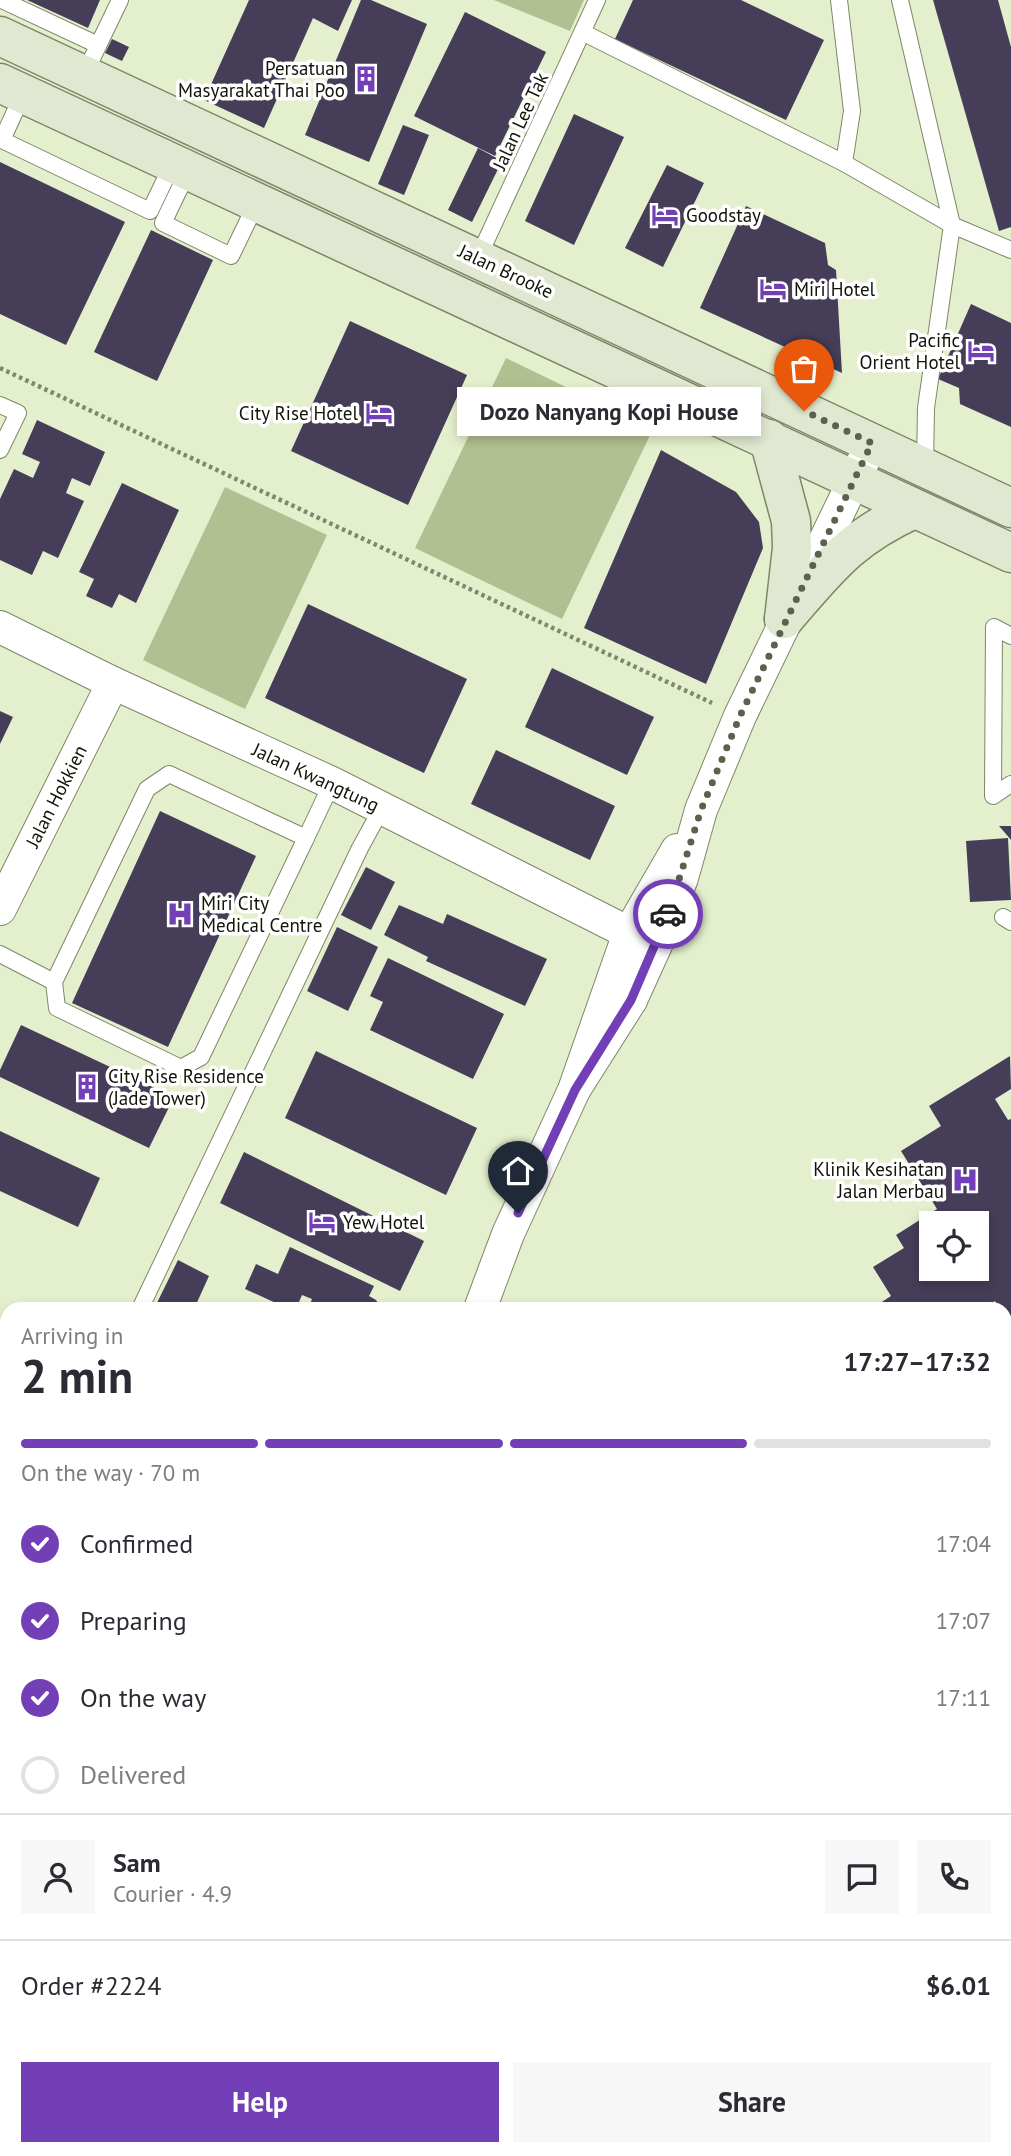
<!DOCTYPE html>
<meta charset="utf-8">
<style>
:root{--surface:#fff;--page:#f7f7f7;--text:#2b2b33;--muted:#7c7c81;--line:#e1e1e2;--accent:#733fb6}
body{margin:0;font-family:"PT Sans",sans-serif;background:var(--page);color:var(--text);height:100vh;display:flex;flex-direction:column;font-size:26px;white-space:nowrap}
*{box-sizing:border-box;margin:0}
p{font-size:23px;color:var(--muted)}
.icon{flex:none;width:38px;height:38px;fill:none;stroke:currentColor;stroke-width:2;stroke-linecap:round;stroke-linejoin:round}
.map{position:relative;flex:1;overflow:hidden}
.panel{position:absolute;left:0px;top:1302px;width:1012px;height:854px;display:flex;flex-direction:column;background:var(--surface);border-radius:21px 21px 0 0;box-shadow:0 4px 10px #0003}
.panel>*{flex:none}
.tools{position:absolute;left:919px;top:1211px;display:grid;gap:14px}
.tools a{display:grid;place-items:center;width:70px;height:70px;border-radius:0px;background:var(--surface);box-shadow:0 4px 10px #0003;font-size:35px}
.pin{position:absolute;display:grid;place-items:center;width:60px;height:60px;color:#fff;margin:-72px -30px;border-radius:50% 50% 50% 0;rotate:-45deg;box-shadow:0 0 7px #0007}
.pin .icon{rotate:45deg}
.courier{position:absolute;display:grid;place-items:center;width:70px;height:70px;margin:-35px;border:5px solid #733fb6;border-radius:50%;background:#fff;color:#222;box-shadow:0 2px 9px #0007}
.bubble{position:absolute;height:49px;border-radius:0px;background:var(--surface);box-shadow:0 4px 10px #0003;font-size:23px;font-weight:600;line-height:49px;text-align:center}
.headline em{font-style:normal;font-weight:600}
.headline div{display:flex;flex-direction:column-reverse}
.headline{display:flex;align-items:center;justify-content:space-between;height:119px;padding:0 21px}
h1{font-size:46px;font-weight:600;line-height:52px}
.bar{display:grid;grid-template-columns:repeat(4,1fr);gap:10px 7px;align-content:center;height:84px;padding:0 21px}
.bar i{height:9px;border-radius:5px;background:var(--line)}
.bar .selected{background:var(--accent)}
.bar p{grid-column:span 4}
.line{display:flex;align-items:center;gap:18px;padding:0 21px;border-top:2px solid var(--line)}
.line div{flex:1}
.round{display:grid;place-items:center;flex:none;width:74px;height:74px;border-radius:0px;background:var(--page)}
ol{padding:0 21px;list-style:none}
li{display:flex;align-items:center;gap:21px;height:77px}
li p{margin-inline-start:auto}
li .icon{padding:7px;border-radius:50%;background:var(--accent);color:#fff;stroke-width:4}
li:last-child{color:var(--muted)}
li i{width:38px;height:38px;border:4px solid var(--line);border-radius:50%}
.cta{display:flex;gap:14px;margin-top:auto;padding:14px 21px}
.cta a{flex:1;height:80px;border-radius:0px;background:var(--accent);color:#fff;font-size:28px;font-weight:600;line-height:80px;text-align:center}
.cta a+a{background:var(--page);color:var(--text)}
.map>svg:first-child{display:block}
.green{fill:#b1c090}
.building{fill:#463d58;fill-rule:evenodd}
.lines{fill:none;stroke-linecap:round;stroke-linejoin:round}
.lane-casing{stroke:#7d8767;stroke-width:18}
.street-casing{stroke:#7d8767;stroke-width:34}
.secondary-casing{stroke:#7d8767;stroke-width:41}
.highway-casing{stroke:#fff;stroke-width:41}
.path{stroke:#7f876f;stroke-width:4.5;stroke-dasharray:3.5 3.5;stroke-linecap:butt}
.lane{stroke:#fff;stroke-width:16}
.street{stroke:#fff;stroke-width:32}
.secondary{stroke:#e1e8d1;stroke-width:38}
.highway{stroke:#9cb266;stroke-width:38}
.done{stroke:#5b614d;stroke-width:7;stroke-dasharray:0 12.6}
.route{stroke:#733fb6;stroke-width:9}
.labels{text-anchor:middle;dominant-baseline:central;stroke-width:7;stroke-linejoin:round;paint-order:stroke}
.poi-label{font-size:19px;fill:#111408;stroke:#fff;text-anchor:start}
.street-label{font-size:19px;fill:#111408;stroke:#fff}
</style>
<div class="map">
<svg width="1011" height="2156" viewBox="0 0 1011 2156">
<rect width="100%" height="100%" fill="#e4f0cd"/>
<g class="green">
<polygon points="494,0 584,0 570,31"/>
<polygon points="506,358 653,429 562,619 415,548"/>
<polygon points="225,487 327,535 245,709 143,660"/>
</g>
<g class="building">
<polygon points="27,0 100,0 88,28"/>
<polygon points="249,0 352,0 338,31 313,18 264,128 204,100"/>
<polygon points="361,0 371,0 427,24 369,162 305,135"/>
<polygon points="633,0 741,0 824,40 786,120 615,39"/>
<polygon points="933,0 998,0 1011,47 1011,227 999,231"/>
<polygon points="465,12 546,52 495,156 414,116"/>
<polygon points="112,39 129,47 122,61 105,53"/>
<polygon points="574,114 624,137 574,245 525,221"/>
<polygon points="403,125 429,135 404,195 378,184"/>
<polygon points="478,148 502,161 472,222 448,210"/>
<polygon points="0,162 125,222 66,345 0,314"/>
<polygon points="667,165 704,183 663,267 625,248"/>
<polygon points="746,206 825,243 828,265 836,270 842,373 700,308"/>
<polygon points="151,230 213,260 157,381 94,352"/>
<polygon points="971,304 1011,323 1011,427 960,404 959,388 938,379"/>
<polygon points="350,321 467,375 408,505 291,451"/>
<polygon points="37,420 105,452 90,486 72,478 66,493 84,501 58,558 43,551 32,575 0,560 0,499 14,469 33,478 40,462 22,454"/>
<polygon points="661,450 736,492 759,522 763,548 706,684 584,628"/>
<polygon points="122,483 179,510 136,603 119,594 112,608 86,596 94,579 79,572"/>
<polygon points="308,604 467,679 424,773 265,698"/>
<polygon points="552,668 654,717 627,775 525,727"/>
<polygon points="0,711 13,717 0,744"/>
<polygon points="496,750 615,806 590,860 471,804"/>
<polygon points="160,811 256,856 168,1047 72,1003"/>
<polygon points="999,826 1011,826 1011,840 1006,834"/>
<polygon points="1008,838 1011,900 970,902 966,841"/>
<polygon points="366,867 395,882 371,930 341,915"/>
<polygon points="399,905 443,924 447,914 547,959 525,1006 426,961 428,957 384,935"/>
<polygon points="337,927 378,947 348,1011 307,991"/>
<polygon points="388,958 504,1014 473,1079 370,1030 383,1002 370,996"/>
<polygon points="21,1025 174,1097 149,1148 0,1077 0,1070"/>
<polygon points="316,1051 477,1128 446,1195 285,1118"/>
<path d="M1010 1056 1011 1089 995 1099 1008 1120 1011 1119V1326L1004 1309H1000L995 1301 983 1309H871L891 1296 873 1267 904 1248 896 1235 937 1209 901 1151 941 1126 929 1106ZM931 1223H976V1269H931Z"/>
<polygon points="0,1131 100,1178 78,1227 0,1191"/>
<polygon points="244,1152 424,1241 400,1291 220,1203"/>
<polygon points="290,1247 374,1286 369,1296 376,1300 382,1309 308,1309 312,1299 302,1295 296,1309 289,1309 245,1289 256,1264 278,1274"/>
<polygon points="178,1260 209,1276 194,1309 154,1309"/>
<polygon points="0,1333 7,1336 7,1398 0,1395"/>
<polygon points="1004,1414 1011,1415 1011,1828 1004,1826"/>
<polygon points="7,1444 7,1520 0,1517 0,1458"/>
<polygon points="7,1682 7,1846 0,1843 0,1697"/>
<polygon points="680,2149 785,2149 803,2156 678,2156"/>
</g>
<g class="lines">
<g class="lane-casing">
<g id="lane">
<polyline points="2,0 98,45"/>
<polyline points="839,0 852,111 844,163"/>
<polyline points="900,0 952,225 1011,250"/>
<polyline points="584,33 844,163 952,225 926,408 925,466"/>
<polyline points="84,75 120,0"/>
<polyline points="23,94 2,140 150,211 173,163"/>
<polyline points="188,171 163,223 231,256 257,202"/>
<polyline points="478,258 597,0"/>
<polyline points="0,405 18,413 0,450"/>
<polyline points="1011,636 994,627 993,796 1011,784"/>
<polygon points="169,774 306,838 201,1057 181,1068 57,1008 54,982 147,789"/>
<polyline points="306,838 332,783"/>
<polyline points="1003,917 1011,922"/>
<polyline points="0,954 54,982"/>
<polyline points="140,1309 360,848 382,808"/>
<polyline points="1004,1918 1011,1917"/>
</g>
</g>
<g class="street-casing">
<g id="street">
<polyline points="0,627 113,683 332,783 629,933 634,959 631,1000"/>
<polyline points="0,909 113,683"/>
<polyline points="574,1090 631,1000 656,945 682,878 701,810 740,716 872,443"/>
<polyline points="480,1309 508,1234 574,1090 629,933 677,850"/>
</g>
</g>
<g class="secondary-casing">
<g id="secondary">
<polyline points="0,36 1011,508"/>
<polyline points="0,83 1011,553"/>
<polyline points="769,439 791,521 792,548 784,619"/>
<path d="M784 619C829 567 850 538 914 509"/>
<polyline points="486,2149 489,2156"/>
<polyline points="603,2156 610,2149"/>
</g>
</g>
<g class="highway-casing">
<g id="highway">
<polyline points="0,1917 7,1919"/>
<polyline points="1004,1975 1011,1976"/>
<polyline points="0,1995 7,1997"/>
<polyline points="1004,2027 1011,2027"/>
</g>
</g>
<polyline class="path" points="0,368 712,703"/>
<use href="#lane" class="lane"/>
<use href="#street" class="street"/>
<use href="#secondary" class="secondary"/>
<use href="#highway" class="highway"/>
</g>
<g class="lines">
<polyline class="done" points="668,914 701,810 740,716 872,443 804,411"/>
<polyline class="route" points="518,1213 575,1090 631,1000 668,914"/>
</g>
<defs>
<g id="building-bare" transform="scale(2.1)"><path d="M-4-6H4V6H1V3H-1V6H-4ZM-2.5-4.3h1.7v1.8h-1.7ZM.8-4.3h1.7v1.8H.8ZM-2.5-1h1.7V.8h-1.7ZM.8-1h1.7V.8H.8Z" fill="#733fb6" stroke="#fff" stroke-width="2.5" paint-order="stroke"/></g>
<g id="hotel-bare" transform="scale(2.1)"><path d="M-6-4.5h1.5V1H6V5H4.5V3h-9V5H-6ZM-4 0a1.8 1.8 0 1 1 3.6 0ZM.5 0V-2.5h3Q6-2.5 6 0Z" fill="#733fb6" stroke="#fff" stroke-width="2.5" paint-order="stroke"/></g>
<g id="hospital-bare" transform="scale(2.1)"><path d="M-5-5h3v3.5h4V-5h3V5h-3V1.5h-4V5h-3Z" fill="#733fb6" stroke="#fff" stroke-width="2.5" paint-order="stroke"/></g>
</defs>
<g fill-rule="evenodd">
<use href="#building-bare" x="366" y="79"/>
<use href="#hotel-bare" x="665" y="215"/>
<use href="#hotel-bare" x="773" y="289"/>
<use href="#hotel-bare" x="981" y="351"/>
<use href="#hotel-bare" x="379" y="413"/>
<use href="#hospital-bare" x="180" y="914"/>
<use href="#building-bare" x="87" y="1087"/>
<use href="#hospital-bare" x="965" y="1180"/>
<use href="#hotel-bare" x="322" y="1222"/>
</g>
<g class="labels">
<g class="poi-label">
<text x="345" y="68" text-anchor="end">Persatuan<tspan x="345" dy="22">Masyarakat Thai Poo</tspan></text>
<text x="686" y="215">Goodstay</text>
<text x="794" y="289">Miri Hotel</text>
<text x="960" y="340" text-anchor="end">Pacific<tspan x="960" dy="22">Orient Hotel</tspan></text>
<text x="358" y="413" text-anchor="end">City Rise Hotel</text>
<text x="201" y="903">Miri City<tspan x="201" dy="22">Medical Centre</tspan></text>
<text x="108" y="1076">City Rise Residence<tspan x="108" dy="22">(Jade Tower)</tspan></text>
<text x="944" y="1169" text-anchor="end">Klinik Kesihatan<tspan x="944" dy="22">Jalan Merbau</tspan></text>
<text x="343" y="1222">Yew Hotel</text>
</g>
<g class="street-label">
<text transform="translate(520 121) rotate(-65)">Jalan Lee Tak</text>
<text transform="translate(506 271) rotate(25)">Jalan Brooke</text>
<text transform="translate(316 777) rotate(25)">Jalan Kwangtung</text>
<text transform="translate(56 796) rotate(-63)">Jalan Hokkien</text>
</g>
</g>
</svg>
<div class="tools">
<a><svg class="icon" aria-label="locate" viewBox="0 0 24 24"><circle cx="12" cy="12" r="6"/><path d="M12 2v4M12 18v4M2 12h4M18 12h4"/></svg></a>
</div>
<div class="pin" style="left:804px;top:411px;background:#ea580c"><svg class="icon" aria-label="bag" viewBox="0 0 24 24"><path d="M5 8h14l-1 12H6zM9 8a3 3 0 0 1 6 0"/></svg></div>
<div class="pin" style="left:518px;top:1213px;background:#1f2937"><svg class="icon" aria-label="home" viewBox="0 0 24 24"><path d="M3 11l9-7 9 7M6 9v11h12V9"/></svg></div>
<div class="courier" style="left:668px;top:914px"><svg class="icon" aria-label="car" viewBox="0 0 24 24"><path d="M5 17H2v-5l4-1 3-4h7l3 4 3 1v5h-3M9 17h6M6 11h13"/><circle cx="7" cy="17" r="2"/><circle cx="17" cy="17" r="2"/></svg></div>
<div class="bubble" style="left:457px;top:387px;width:304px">Dozo Nanyang Kopi House</div>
<section class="panel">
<div class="headline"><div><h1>2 min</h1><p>Arriving in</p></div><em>17:27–17:32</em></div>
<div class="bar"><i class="selected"></i><i class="selected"></i><i class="selected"></i><i></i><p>On the way · 70 m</p></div>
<ol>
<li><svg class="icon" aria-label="check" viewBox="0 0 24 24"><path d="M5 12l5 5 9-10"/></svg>Confirmed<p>17:04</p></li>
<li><svg class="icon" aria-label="check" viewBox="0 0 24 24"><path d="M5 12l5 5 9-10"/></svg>Preparing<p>17:07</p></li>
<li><svg class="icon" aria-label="check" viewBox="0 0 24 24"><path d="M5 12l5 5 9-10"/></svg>On the way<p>17:11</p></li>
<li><i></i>Delivered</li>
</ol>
<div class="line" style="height:126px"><a class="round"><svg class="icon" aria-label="person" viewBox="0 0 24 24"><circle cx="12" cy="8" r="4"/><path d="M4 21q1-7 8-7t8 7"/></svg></a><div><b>Sam</b><p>Courier · 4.9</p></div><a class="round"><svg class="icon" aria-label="chat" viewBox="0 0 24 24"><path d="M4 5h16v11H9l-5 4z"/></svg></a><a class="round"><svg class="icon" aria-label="phone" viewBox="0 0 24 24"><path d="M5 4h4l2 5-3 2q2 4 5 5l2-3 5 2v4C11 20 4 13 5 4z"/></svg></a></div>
<div class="line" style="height:91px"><div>Order #2224</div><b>$6.01</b></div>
<div class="cta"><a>Help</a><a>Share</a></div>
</section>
</div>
